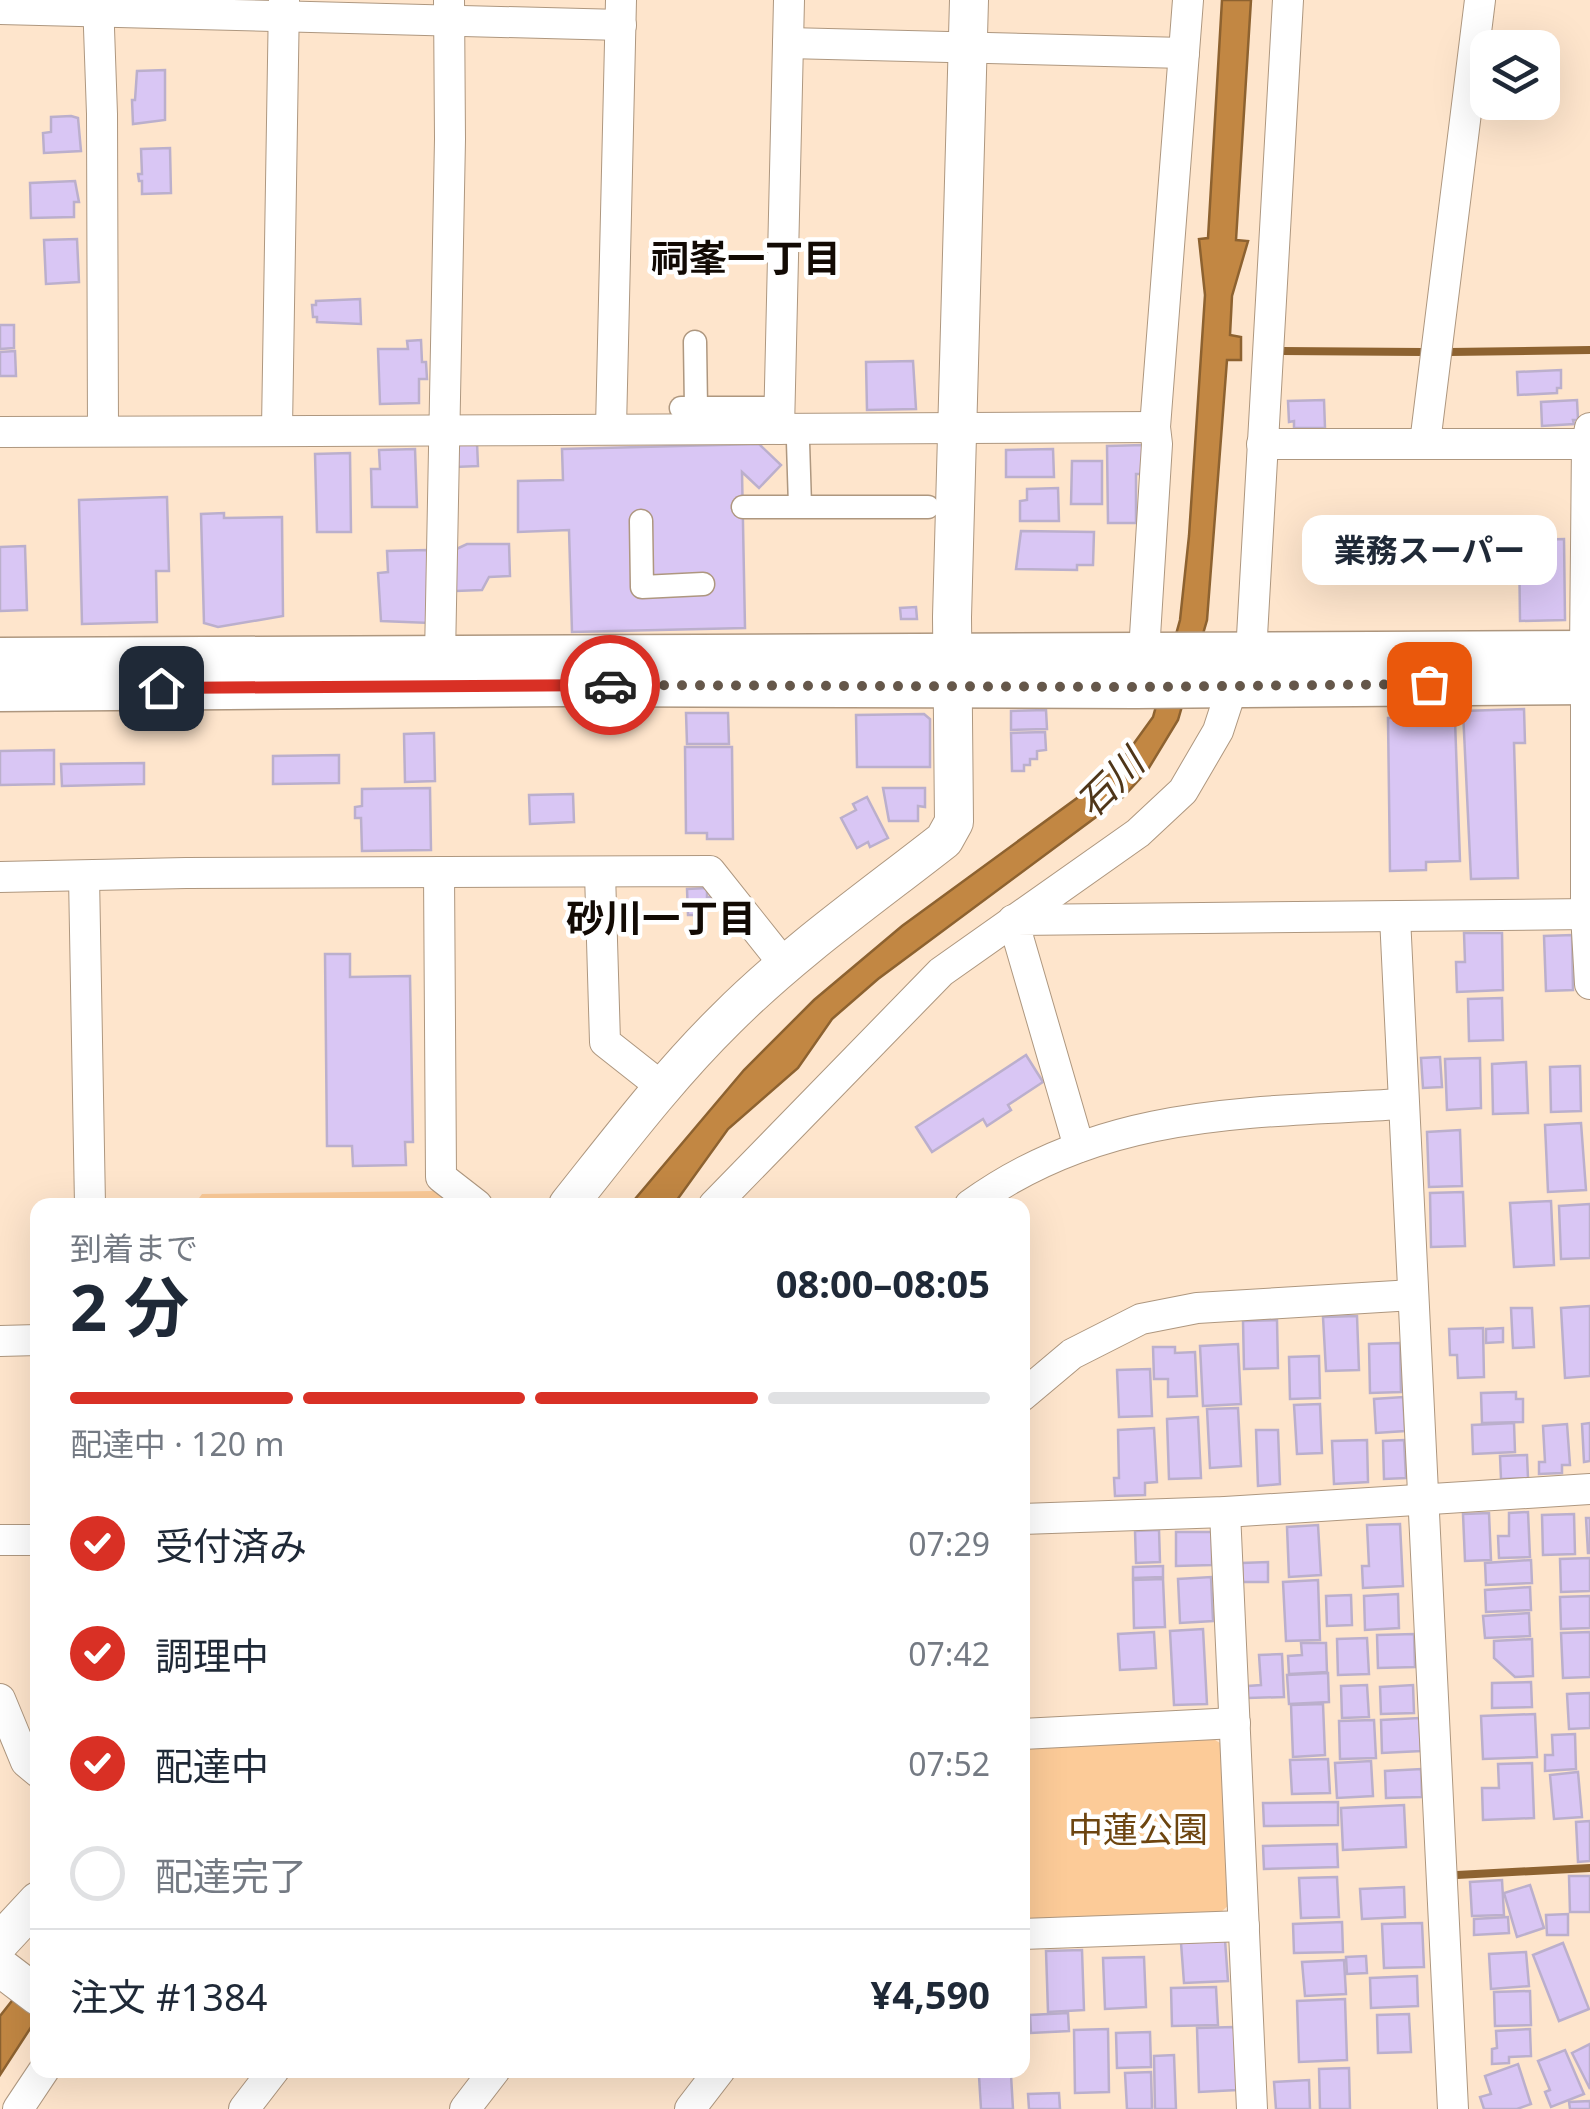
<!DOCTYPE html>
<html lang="ja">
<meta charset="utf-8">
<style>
:root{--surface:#fff;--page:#f6f6f7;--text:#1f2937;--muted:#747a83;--line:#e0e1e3;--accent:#d93025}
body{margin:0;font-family:"Noto Sans","Noto Sans JP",sans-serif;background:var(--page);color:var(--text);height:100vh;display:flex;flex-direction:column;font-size:38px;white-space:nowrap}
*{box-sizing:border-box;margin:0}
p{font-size:32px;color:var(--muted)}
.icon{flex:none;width:55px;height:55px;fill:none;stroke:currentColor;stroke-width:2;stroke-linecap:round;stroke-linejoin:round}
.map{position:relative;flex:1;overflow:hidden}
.details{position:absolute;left:30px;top:1198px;width:1000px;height:880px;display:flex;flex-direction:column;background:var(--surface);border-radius:20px;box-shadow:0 10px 40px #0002}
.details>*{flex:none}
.controls{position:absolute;left:1470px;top:30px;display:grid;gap:20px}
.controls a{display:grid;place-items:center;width:90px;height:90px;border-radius:20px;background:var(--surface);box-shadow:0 10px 40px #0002;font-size:50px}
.pin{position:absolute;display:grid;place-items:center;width:85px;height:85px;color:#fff;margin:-42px;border-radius:20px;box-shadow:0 5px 15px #0006}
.courier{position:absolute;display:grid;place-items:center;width:100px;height:100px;margin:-50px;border:8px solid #d93025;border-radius:50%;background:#fff;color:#222;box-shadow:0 2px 12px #0007}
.bubble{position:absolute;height:70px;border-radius:20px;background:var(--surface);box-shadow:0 10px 40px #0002;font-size:32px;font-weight:700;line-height:70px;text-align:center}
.overview em{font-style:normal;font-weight:700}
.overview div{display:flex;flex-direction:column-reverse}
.overview{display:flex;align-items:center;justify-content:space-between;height:170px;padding:0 40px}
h1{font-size:65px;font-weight:700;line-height:75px}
.bar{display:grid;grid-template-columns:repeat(4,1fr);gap:15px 10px;align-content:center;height:120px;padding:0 40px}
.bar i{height:12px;border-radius:8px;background:var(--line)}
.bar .selected{background:var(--accent)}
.bar p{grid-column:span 4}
.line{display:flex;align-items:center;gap:25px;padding:0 40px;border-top:2px solid var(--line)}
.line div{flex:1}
ol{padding:0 40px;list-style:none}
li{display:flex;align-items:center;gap:30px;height:110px}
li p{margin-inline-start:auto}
li .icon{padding:10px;border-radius:50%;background:var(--accent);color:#fff;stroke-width:4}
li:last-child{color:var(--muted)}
li i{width:55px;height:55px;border:5px solid var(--line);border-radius:50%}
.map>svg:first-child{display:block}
.green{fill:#fccb98}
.water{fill:#c28743;stroke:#8d6230;stroke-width:2.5}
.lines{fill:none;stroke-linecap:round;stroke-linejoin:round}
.stream{stroke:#8d6230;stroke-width:8}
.building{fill:#d9c6f4;stroke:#bbafcc;stroke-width:2.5}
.pedestrian-casing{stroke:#ae977f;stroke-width:25}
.minor-casing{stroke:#ae977f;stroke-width:32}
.tertiary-casing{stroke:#ae977f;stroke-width:40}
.secondary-casing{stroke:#ae977f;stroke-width:45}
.pedestrian{stroke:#fff;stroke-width:22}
.minor{stroke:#fff;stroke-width:30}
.tertiary{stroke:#fff;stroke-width:38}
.secondary{stroke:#fff;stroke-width:42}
.done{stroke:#65574a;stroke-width:10;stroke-dasharray:0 18}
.route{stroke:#d93025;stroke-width:12}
.labels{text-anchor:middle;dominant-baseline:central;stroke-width:9;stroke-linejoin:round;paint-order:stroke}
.park-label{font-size:35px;fill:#6d4510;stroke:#fff}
.neighbourhood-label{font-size:38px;font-weight:bold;fill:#120a04;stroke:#fff}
.water-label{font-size:38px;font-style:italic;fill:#4f3619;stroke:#fff}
</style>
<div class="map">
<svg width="1590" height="2109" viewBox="0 0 1590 2109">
<rect width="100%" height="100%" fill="#fee5cc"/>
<g class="green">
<polygon points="435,1191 455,1205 194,1205 202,1194"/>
<polygon points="1212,1738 1223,1745 1230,1904 1221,1912 1023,1921 1022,1746"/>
</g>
<g class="water">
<polygon points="1222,0 1251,0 1236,240 1248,241 1232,296 1230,335 1241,337 1241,360 1227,360 1207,620 1178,720 1147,771 1123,797 878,979 832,1019 798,1068 728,1129 677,1200 671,1205 630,1205 744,1070 814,1000 902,926 1114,771 1153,717 1180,620 1189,536 1205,295 1199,239 1208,238"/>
<polygon points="37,1969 37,2018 0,2075 0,2016"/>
</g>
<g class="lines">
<g class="stream">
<polyline points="1281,351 1423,352"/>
<polyline points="1449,352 1590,350"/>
<polyline points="1457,1875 1590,1868"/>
</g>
</g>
<g class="building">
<polygon points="165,70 165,120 133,124 132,100 135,100 137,71"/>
<polygon points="71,116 78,118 81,151 44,153 43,133 51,132 51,117"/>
<polygon points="170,148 171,193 142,194 142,181 139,181 138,174 142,174 141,149"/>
<polygon points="75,181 79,202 74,202 74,217 31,218 30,183"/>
<polygon points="77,239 79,282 46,284 44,240"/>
<polygon points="360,299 361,324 317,322 317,317 313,317 312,305 316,305 316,301"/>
<polygon points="0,325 14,325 14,348 0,349"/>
<polygon points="421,340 422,362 426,362 427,379 419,379 419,403 380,404 378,349 408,349 407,341"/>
<polygon points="15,351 16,376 0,376 0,352"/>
<polygon points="913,361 916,409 867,410 866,362"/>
<polygon points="1561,370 1561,388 1557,388 1557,393 1518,395 1517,372"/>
<polygon points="1324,400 1325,428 1294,428 1294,421 1289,422 1288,401"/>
<polygon points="1577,400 1578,420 1573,420 1574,424 1542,426 1541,402"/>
<polygon points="477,443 478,466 455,467 454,444"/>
<polygon points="759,444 781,465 759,488 742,472 745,628 572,632 569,530 518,532 518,481 563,480 562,449"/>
<polygon points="1143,445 1144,474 1136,474 1136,523 1108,523 1107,446"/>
<polygon points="415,449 417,507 372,507 371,469 380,469 379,450"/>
<polygon points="1053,449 1054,477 1006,477 1006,450"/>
<polygon points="350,453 351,532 317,532 315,454"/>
<polygon points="1072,461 1102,461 1102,504 1071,504"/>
<polygon points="1058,488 1059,521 1020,521 1020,501 1027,500 1027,489"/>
<polygon points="167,497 169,571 156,571 157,622 82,624 79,500"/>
<polygon points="224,513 224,518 282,517 283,616 218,627 204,623 201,514"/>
<polygon points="1021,531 1094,532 1093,565 1077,565 1077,570 1016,569"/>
<polygon points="1564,539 1565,620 1520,621 1519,540"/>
<polygon points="467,544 509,544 510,576 489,577 482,590 456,591 448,553"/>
<polygon points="25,546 27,610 0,611 0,547"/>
<polygon points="427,550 430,623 381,621 378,573 388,572 387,551"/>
<polygon points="916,607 917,619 901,619 900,608"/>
<polygon points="1524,709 1525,743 1514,743 1518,878 1471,879 1463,711"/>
<polygon points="1046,710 1047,729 1011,730 1011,711"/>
<polygon points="686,713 728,713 729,744 687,744"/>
<polygon points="924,714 930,719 930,767 857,767 856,715"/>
<polygon points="1449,715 1455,720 1460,861 1426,862 1426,870 1390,871 1388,718"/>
<polygon points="1045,732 1046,750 1037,751 1037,759 1030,759 1030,765 1024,765 1024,771 1012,771 1011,733"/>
<polygon points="434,733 435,781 405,782 404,734"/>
<polygon points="685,747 732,747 733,839 707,839 707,833 686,833"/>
<polygon points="54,750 54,784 0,785 0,751"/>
<polygon points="339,755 339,783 273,784 273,756"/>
<polygon points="144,763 144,784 62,786 61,764"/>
<polygon points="430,788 431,850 362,851 361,818 355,818 355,807 362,806 362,789"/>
<polygon points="883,788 925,788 925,807 918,806 918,821 889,821"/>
<polygon points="573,794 574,822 530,824 529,795"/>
<polygon points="867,797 888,838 870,847 868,842 857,848 841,818 856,810 853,804"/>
<polygon points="707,888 707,897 715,897 716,906 706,907 706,915 688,915 687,889"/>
<polygon points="1464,933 1502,933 1503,990 1457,992 1456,962 1465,962"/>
<polygon points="1572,935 1573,990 1546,991 1544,936"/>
<polygon points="325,954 350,954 350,977 410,976 413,1142 405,1142 406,1165 353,1166 352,1146 327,1146"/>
<polygon points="1502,998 1503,1040 1469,1041 1468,999"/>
<polygon points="1026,1055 1043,1082 1008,1105 1011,1110 987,1126 983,1119 932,1152 916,1127"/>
<polygon points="1440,1057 1442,1087 1423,1088 1421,1058"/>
<polygon points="1480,1058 1481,1108 1447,1110 1445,1059"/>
<polygon points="1526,1062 1528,1113 1493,1114 1492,1064"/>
<polygon points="1580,1066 1581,1111 1551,1112 1550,1067"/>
<polygon points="1581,1123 1586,1190 1548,1192 1545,1125"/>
<polygon points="1460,1130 1462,1186 1429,1187 1427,1132"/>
<polygon points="1463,1192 1465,1246 1431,1247 1430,1193"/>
<polygon points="1551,1201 1554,1265 1514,1267 1510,1203"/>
<polygon points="1590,1204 1590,1258 1561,1259 1559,1206"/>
<polygon points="1590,1306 1590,1376 1565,1378 1561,1308"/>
<polygon points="1511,1308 1532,1308 1534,1347 1513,1348"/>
<polygon points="1357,1316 1359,1370 1326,1371 1323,1317"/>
<polygon points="1277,1320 1278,1368 1244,1369 1243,1321"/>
<polygon points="1483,1328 1484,1377 1458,1378 1457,1355 1450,1355 1449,1329"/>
<polygon points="1503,1328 1503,1342 1486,1343 1486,1329"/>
<polygon points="1400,1343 1401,1392 1370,1393 1369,1344"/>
<polygon points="1238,1344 1241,1404 1203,1406 1200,1346"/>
<polygon points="1153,1347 1175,1347 1175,1353 1195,1352 1197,1396 1168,1397 1168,1379 1154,1379"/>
<polygon points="1319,1356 1320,1398 1290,1399 1289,1357"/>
<polygon points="1150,1369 1152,1416 1119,1417 1117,1370"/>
<polygon points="1516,1392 1516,1399 1523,1399 1523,1422 1482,1423 1481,1393"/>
<polygon points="1403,1397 1405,1431 1376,1433 1374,1399"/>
<polygon points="1320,1404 1322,1453 1297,1454 1294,1405"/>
<polygon points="1238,1408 1241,1466 1210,1468 1207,1409"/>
<polygon points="1198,1417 1201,1478 1169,1479 1167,1419"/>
<polygon points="1514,1423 1515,1452 1473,1454 1472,1425"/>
<polygon points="1590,1423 1590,1461 1584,1462 1582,1424"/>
<polygon points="1567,1424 1570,1465 1562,1465 1562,1473 1539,1474 1539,1462 1545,1462 1543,1426"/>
<polygon points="1154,1428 1157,1482 1145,1483 1145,1495 1115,1496 1114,1478 1119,1478 1118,1430"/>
<polygon points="1256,1430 1278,1430 1280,1484 1258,1486"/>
<polygon points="1367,1440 1368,1482 1334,1484 1332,1441"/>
<polygon points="1404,1440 1406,1478 1384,1479 1383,1441"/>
<polygon points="1527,1455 1528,1478 1501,1479 1500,1456"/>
<polygon points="1528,1512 1530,1557 1499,1558 1498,1536 1509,1536 1509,1513"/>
<polygon points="1489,1513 1491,1560 1465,1561 1463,1514"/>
<polygon points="1574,1514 1575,1554 1543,1555 1542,1515"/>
<polygon points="1586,1518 1590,1518 1590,1553 1588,1553"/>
<polygon points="1400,1524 1403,1586 1363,1588 1362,1566 1369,1566 1367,1525"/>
<polygon points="1318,1525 1321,1575 1289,1577 1287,1527"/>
<polygon points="1159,1530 1160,1562 1136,1563 1135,1531"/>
<polygon points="1176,1532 1212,1532 1212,1565 1176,1566"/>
<polygon points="1590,1558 1590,1591 1561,1592 1560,1559"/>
<polygon points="1531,1560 1532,1583 1486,1585 1485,1563"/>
<polygon points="1268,1562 1268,1582 1243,1582 1242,1563"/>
<polygon points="1163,1566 1163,1577 1133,1578 1133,1567"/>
<polygon points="1211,1577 1213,1621 1180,1623 1178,1579"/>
<polygon points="1163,1579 1165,1627 1134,1628 1133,1580"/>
<polygon points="1318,1580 1320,1640 1286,1641 1283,1582"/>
<polygon points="1530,1587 1531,1610 1486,1612 1485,1590"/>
<polygon points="1398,1594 1399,1628 1365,1630 1364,1596"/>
<polygon points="1351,1595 1352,1625 1327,1626 1326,1596"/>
<polygon points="1590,1596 1590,1628 1561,1629 1560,1597"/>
<polygon points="1529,1613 1530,1636 1485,1638 1483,1616"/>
<polygon points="1203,1629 1207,1704 1174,1705 1170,1631"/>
<polygon points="1154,1632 1156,1668 1120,1670 1118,1634"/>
<polygon points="1590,1632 1590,1677 1563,1678 1561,1633"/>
<polygon points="1414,1634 1415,1667 1378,1668 1377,1635"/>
<polygon points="1367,1638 1369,1674 1338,1675 1337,1639"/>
<polygon points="1532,1639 1533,1676 1515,1677 1494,1658 1494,1641"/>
<polygon points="1301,1643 1326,1643 1327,1672 1289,1674 1288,1656 1302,1655"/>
<polygon points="1282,1654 1284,1697 1248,1698 1248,1686 1261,1685 1259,1655"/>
<polygon points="1328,1673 1329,1702 1289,1704 1287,1675"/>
<polygon points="1531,1682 1532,1707 1492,1708 1492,1683"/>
<polygon points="1367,1685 1369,1717 1342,1718 1341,1686"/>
<polygon points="1413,1685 1414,1713 1381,1714 1380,1687"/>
<polygon points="1590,1693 1590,1728 1569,1729 1567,1694"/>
<polygon points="1323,1704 1325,1755 1293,1757 1291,1705"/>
<polygon points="1535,1714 1537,1757 1483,1759 1481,1716"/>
<polygon points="1419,1718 1421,1751 1382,1753 1381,1720"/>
<polygon points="1374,1720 1376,1758 1340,1759 1339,1721"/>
<polygon points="1575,1734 1576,1769 1545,1771 1545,1755 1553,1755 1552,1735"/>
<polygon points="1328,1759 1330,1793 1292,1794 1290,1760"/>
<polygon points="1371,1761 1373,1796 1337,1798 1335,1763"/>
<polygon points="1532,1763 1534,1818 1483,1820 1482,1788 1499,1788 1498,1764"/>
<polygon points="1421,1769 1422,1797 1386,1798 1385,1771"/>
<polygon points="1578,1772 1582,1817 1554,1819 1550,1775"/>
<polygon points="1338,1802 1338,1825 1264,1826 1263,1803"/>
<polygon points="1404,1805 1406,1847 1343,1850 1341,1808"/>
<polygon points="1590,1821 1590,1861 1578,1862 1576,1822"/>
<polygon points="1337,1844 1338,1867 1264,1869 1263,1846"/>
<polygon points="1569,1876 1590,1876 1590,1912 1570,1912"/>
<polygon points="1337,1877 1339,1917 1301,1918 1299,1878"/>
<polygon points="1502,1880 1504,1915 1472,1916 1470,1882"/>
<polygon points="1530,1885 1544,1928 1517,1937 1504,1893"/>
<polygon points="1404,1887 1405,1917 1362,1919 1360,1889"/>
<polygon points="1568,1914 1568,1935 1547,1935 1546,1915"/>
<polygon points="1508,1917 1509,1933 1474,1935 1474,1919"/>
<polygon points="1342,1922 1343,1952 1294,1953 1293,1924"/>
<polygon points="1422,1923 1424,1967 1384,1968 1382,1924"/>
<polygon points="1225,1940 1228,1981 1184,1983 1181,1943"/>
<polygon points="1563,1943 1589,2009 1559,2021 1533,1955"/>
<polygon points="1082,1950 1084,2010 1048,2012 1046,1951"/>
<polygon points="1526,1952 1529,1986 1491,1989 1489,1954"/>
<polygon points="1366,1956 1367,1973 1347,1974 1346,1957"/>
<polygon points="1144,1957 1146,2007 1105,2009 1103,1958"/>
<polygon points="1344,1960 1346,1994 1305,1996 1302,1962"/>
<polygon points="1022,1974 1026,1974 1028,2033 1022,2033"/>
<polygon points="1417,1976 1418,2006 1371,2008 1370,1978"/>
<polygon points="1216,1987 1218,2025 1172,2026 1171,1988"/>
<polygon points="1530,1991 1531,2025 1495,2026 1494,1992"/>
<polygon points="1345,1999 1347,2060 1299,2062 1297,2001"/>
<polygon points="1068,2013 1069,2031 1031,2033 1030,2015"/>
<polygon points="1409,2014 1411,2052 1378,2053 1377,2015"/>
<polygon points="1234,2027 1237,2090 1199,2092 1197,2028"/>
<polygon points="1108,2029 1109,2092 1075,2093 1074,2030"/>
<polygon points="1530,2029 1531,2056 1509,2057 1509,2063 1492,2064 1492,2049 1497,2048 1496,2031"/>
<polygon points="1150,2032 1151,2067 1117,2068 1116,2033"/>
<polygon points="1590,2044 1590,2089 1572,2053"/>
<polygon points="1565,2050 1584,2094 1551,2107 1545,2092 1550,2090 1538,2061"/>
<polygon points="1174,2055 1176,2109 1155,2109 1154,2056"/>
<polygon points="1518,2064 1531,2104 1517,2109 1484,2109 1480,2097 1491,2094 1485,2076"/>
<polygon points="1349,2068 1350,2109 1320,2109 1319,2069"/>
<polygon points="1151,2072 1152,2109 1127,2109 1125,2073"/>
<polygon points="1011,2075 1013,2109 981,2109 979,2076"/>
<polygon points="1309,2080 1310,2109 1276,2109 1274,2082"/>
<polygon points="1059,2093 1060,2109 1029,2109 1028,2094"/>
<polygon points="1590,2101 1590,2109 1570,2109 1569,2102"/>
</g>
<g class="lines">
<g class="pedestrian-casing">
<g id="pedestrian">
<polyline points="695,342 696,408"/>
<polyline points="681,408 769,408"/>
<polyline points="798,442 800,506"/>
<polyline points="743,507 928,507"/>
<polyline points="641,521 642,587 703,584"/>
</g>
</g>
<g class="minor-casing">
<g id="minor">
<polyline points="98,0 102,114 103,431"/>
<polyline points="0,9 621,25"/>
<polyline points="788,43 1184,53"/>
<polyline points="277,428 284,0"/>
<polyline points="611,428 621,0"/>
<polyline points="779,429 789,0"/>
<path d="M0 432C385 429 770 432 1155 427"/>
<polyline points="1425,443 1480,0"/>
<polyline points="1262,444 1590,444"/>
<polyline points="1145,636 1157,444 1155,427 1188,0"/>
<polyline points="1585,652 1587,444 1590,428"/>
<polyline points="1251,654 1288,0"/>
<polyline points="440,656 450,139 449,0"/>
<polyline points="1586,683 1586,914 1590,984"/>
<polyline points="439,872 441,1177 477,1205"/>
<polyline points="600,873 605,1042 662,1087"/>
<polyline points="84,876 90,1205"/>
<polyline points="0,877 186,873 710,871 784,964"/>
<polyline points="1395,917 1453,2109"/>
<polyline points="1079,1147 1013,920 1590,914"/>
<polyline points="714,1205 941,972 1138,833 1183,791 1218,731 1233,685"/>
<path d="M970 1205C1102 1109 1248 1113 1403 1104"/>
<polyline points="0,1341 38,1340"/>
<polyline points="1022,1396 1072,1354 1141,1319 1197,1308 1413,1295"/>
<polyline points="1225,1512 1252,2109"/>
<polyline points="1022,1519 1225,1512 1590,1489"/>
<polyline points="0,1540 38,1540"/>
<polyline points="0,1699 26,1762 38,1772"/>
<polyline points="1022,1734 1235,1723"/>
<polyline points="1022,1934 1244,1926"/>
<polyline points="18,2109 44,2070"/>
<polyline points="244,2109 274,2070"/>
<polyline points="465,2109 495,2070"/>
<polyline points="690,2109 720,2070"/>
</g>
</g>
<g class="tertiary-casing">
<g id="tertiary">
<path d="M568 1205C619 1141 668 1076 726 1019 793 952 870 898 944 840L954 822 952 617 969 0"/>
<polyline points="0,1942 38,1901"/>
<polyline points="0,1967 38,1996"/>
</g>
</g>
<g class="secondary-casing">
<g id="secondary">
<polyline points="0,659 1590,652"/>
<polyline points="0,690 566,685 1136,687 1590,683"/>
</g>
</g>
<use href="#pedestrian" class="pedestrian"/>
<use href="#minor" class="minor"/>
<use href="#tertiary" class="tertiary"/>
<use href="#secondary" class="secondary"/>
</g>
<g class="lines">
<polyline class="done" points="610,685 1136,687 1429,684"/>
<polyline class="route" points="161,688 610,685"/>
</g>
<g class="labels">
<g class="park-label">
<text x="1138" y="1828">中蓮公園</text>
</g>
<g class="neighbourhood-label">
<text x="746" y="257">祠峯一丁目</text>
<text x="661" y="917">砂川一丁目</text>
</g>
<g class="water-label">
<text transform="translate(1109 782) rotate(-45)">石川</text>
</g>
</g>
</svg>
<div class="controls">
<a><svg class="icon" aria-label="layers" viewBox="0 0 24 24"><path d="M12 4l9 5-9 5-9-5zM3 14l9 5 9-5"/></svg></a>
</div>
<div class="pin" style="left:1429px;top:684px;background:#ea580c"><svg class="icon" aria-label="bag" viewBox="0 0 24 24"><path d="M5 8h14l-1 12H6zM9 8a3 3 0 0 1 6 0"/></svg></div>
<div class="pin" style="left:161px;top:688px;background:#1f2937"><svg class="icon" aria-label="home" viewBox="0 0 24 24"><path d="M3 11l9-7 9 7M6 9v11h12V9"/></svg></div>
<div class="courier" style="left:610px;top:685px"><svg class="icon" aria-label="car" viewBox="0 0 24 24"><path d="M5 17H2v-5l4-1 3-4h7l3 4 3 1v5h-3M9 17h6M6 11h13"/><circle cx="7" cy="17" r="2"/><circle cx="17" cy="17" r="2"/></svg></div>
<div class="bubble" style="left:1302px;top:515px;width:255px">業務スーパー</div>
<section class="details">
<div class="overview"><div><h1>2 分</h1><p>到着まで</p></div><em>08:00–08:05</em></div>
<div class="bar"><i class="selected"></i><i class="selected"></i><i class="selected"></i><i></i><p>配達中 · 120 m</p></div>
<ol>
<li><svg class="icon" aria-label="check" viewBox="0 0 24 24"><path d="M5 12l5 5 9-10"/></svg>受付済み<p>07:29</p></li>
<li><svg class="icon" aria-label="check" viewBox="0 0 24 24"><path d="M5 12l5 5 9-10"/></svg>調理中<p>07:42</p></li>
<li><svg class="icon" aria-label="check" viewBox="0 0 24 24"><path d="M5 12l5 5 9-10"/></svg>配達中<p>07:52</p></li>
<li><i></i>配達完了</li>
</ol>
<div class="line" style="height:130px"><div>注文 #1384</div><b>¥4,590</b></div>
</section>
</div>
